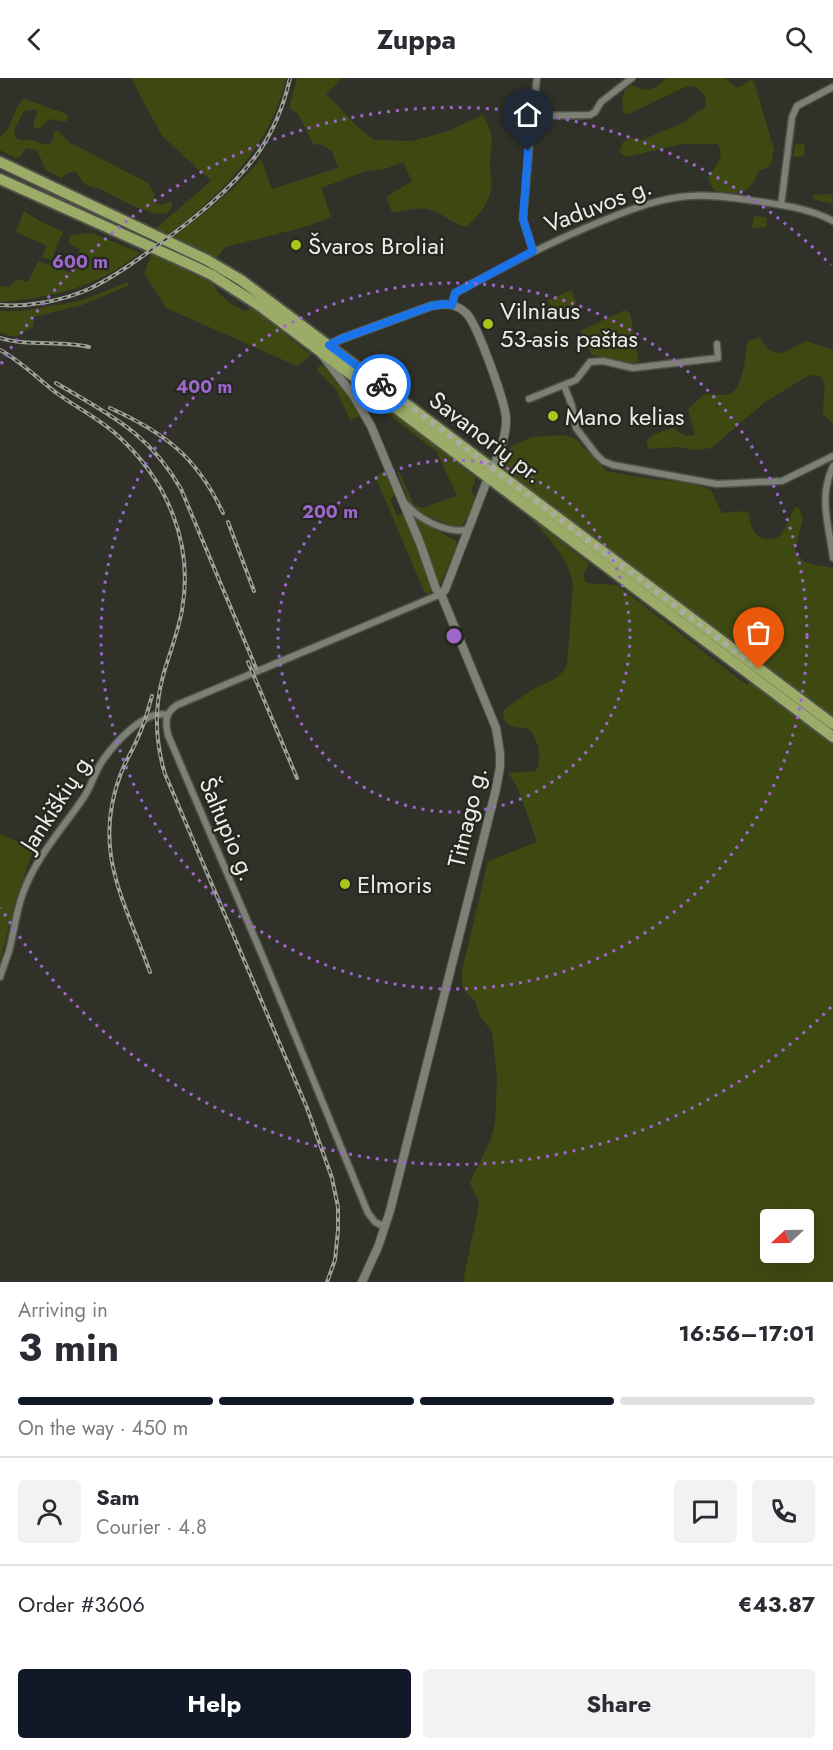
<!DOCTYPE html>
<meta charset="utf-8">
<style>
:root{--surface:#fff;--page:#f2f2f3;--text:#2b2b33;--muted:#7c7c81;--line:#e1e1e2;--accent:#111827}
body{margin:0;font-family:Jost,sans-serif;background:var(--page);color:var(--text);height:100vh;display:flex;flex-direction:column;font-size:22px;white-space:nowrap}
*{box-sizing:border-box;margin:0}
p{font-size:20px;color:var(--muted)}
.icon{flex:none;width:33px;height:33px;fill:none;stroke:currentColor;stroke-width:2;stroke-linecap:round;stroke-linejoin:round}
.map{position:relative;height:1204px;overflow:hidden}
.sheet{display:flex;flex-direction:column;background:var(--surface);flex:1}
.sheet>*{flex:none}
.needle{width:39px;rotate:248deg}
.buttons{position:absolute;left:760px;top:1131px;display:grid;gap:12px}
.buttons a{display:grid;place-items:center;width:54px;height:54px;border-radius:6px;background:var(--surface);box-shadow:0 6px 24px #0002;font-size:30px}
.pin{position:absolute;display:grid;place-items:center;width:51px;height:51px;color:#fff;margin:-62px -26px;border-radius:50% 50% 50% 0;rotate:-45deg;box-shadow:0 0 6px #0007}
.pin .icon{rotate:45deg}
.courier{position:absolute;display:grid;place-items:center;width:60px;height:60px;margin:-30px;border:4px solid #1a73e8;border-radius:50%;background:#fff;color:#222;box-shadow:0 2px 8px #0007}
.overview em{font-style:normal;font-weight:700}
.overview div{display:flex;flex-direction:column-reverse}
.overview{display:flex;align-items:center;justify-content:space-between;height:102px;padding:0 18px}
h1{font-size:39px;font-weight:700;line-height:45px}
.bar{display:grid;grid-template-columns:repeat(4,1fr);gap:9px 6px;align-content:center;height:72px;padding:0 18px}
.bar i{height:8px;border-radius:4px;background:var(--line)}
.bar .active{background:var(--accent)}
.bar p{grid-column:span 4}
.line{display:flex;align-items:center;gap:15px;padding:0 18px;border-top:2px solid var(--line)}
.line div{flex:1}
.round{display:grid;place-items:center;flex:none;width:63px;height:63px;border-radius:6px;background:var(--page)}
.button{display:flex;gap:12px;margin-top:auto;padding:12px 18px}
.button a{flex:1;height:69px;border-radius:6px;background:var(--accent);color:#fff;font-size:24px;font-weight:700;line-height:69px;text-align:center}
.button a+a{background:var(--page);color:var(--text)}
header{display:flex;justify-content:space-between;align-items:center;height:78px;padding:0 18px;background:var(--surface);font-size:27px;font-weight:700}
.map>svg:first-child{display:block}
.green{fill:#3e4912;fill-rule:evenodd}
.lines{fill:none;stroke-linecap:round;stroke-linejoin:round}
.minor-casing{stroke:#4f5148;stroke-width:9}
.tertiary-casing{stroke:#4f5148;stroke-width:10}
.trunk-casing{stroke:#4f5148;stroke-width:14}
.minor{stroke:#7c8075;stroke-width:6}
.tertiary{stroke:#7c8075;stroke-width:8}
.trunk{stroke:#9cac68;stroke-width:10}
.rail-casing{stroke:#9ea098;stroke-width:4}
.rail{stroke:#26281f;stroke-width:1.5;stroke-dasharray:4.5;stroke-linecap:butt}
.done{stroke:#aaaca4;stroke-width:6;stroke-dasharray:0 10.8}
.route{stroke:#1a73e8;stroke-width:8}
.ring{fill:none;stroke:#9d66cb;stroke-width:3;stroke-dasharray:3 6}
.poi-dot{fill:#a9c71a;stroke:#26281f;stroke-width:2}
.labels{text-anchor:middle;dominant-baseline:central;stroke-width:4.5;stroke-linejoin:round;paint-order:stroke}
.street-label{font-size:24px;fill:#ebede6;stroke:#26281f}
.poi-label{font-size:24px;fill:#ebede6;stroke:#26281f;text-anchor:start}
.centre{fill:#9d66cb;stroke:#26281f;stroke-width:3}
.ring-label{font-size:18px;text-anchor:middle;font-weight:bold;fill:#9d66cb;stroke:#26281f;stroke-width:4.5;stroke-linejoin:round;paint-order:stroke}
</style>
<header><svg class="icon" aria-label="back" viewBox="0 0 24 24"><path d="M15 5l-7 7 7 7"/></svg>Zuppa<svg class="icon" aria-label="search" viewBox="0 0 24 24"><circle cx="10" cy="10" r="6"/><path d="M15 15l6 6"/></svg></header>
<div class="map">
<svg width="833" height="1204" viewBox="0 0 833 1204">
<rect width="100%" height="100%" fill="#303229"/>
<g class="green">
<path d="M131 0H286C273 64 220 119 168 156L154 152 211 103 162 58Z"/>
<path d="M297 0H342L326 16 361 52 374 62 412 63 448 53 483 37C497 63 490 62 490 87 489 94 493 104 491 111 488 127 479 137 466 149 453 146 444 136 431 132 418 128 405 133 392 134L386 119 412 103 403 84 385 91 366 93 321 110 331 139 308 148 225 169 216 181 173 159C205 135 235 112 261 81L272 111 338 90 332 73 320 66 314 67 298 36 289 30Z"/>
<path d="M666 0H725L736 9 742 8 751 1 754 3 774 72 771 86 766 90 758 93C749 119 739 116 715 113L710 106 708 98C715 90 727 75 717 66H681L627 79 621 76 620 73 623 64 630 60 642 62 683 45 705 29 706 20C700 11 696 7 685 9L629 36 624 35C621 25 621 12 632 7 645 15 656 12 666 0Z"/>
<path d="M24 21 61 34 67 37V42L65 44 50 41 39 51 35 50 33 44 37 36 36 31 24 33 14 52 16 60C22 63 25 62 31 62 37 63 42 67 49 67L54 60 53 54 58 53 69 64 148 105 154 115V124L161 127 171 123 172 128 168 135C148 139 117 119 99 110 86 110 82 104 76 93L68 95 61 100 46 92 37 72 26 70 21 78 16 80 0 72V59C14 50 11 31 24 21Z"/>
<polygon points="795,66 805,66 804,78 793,79"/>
<polygon points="0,94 156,163 154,164 0,96"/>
<polygon points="832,116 833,126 813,121 813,117"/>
<polygon points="24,133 40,143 63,154 51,182 42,179 47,168 16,154"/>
<polygon points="754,138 767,140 766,149 752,150"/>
<path d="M92 155 140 175C95 210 55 219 0 224V208L10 209 17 201 28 204 38 183 71 195 80 171 68 165 71 157Z"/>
<path d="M152 175 211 202C217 216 230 227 245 233L252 229 311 277 297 288 166 230 144 195Z"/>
<polygon points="128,204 128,208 82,227 34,239 34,248 16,259 0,255 0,233 22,233 80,223"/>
<polygon points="571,212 577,226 554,236 548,222"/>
<polygon points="625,232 630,236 639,284 632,285 592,277 581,254 582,252"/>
<path d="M759 259C776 285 782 274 806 263L833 272V345L823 337C822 322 833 291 808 298L765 324 711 370 695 372 676 369 651 371 647 367V362L655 356 673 350 685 358 695 357 688 331 705 316C712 316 722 318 729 316 744 312 745 276 748 263Z"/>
<polygon points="320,287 323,288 345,312 362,337 350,342 336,311 317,292"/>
<polygon points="335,290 476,400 471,413 475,418 468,439 461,448 451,448 415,432 410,427 397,394 399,393 414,427 422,430 457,418 437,374 382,332 369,335 357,316"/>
<path d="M564 357 576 361 606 393 651 401 691 405 711 412 720 432 724 435 746 433 748 434C750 440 750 447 754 453 759 463 775 465 782 455 787 448 790 438 795 429L799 430 803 441 795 473C803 487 814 487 830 489L833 493V1204H463L479 1126C478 1118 472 1113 470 1104L491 1061 495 1045 497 1001 492 954 480 938 475 923 466 914 462 908V893L488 783 537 764 518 710 508 695 536 693C543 681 538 660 528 650 515 650 501 649 504 632 513 625 522 618 532 612 546 604 560 602 567 587L573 508C570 479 547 459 529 438L587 484 589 487 583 496 586 505 617 507 747 607 763 588 503 392 511 368 532 359ZM771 1142H804V1174H771Z"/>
<polygon points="387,392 395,417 390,421 397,438 402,436 404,438 414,457 432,511 429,517 424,513 375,398"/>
<polygon points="417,440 456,463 457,468 439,509 432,495 415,441"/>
<polygon points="0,756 34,770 16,821 0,883"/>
</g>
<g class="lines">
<g class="minor-casing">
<g id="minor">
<polyline points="532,38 590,37 595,34 601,24 632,0"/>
<polyline points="781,127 792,39 797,28 833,9"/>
<polyline points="533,173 523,141 532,38 537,0"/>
<path d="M452 227 455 215C505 188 554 162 607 141 634 130 661 120 690 118 714 116 739 121 763 124 787 128 811 131 833 143"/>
<polyline points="564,307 572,328 576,350 596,376 603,383 613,387 717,406 782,403 833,378"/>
<polyline points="529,321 576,302 590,284 603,283 633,290 718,280 717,266"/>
<path d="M833 388C818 421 829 446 833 480"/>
<path d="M406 426C418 441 449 457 468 451"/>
<path d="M0 899C3 890 6 882 9 873 14 854 16 834 23 815 36 779 63 750 84 719 92 707 95 693 103 682 115 665 145 631 167 637"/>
<path d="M385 1149 375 1144 368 1135 265 884 168 657C165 644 165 635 177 627L441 516"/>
</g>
</g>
<g class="tertiary-casing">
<g id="tertiary">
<path d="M329 267 341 261 431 228C444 225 456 225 466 235 477 245 505 324 506 340 507 356 500 371 495 385"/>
<polyline points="322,277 353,317 371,348 420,465 436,511 441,516 496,650 500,675 500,689 496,711 390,1133 378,1169 362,1204"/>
<polyline points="441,516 445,512 486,405"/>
</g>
</g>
<g class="trunk-casing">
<g id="trunk">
<polyline points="0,84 207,182 241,202 833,646"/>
<polyline points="0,101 189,186 212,197 260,228 833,659"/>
</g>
</g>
<use href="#minor" class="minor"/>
<use href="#tertiary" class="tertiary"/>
<use href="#trunk" class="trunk"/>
<g class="rail-casing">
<g id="rail">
<path d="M0 227C29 229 62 223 89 211 114 199 136 183 158 167 195 140 231 112 258 75 274 52 284 27 290 0"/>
<path d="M0 260C29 269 60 262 89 269"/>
<path d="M0 272C21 283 39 302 58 316 77 330 100 341 117 357 167 402 194 465 182 532 178 555 169 576 163 598 154 631 155 663 165 696L307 1030 332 1100 338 1129V1152L335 1182 327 1204"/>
<path d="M56 305C110 337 149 355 181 411L256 590"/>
<path d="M110 330C165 355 197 379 223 435"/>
<polyline points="228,444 254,513"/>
<polyline points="248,584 297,700"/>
<path d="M150 894C125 823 91 773 121 695 126 682 134 670 139 657 145 645 148 631 152 618"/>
</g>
</g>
<use href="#rail" class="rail"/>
</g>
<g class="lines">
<polyline class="done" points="381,306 759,591"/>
<polyline class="route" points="381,306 329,267 341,261 431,228 443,226 452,227 455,215 533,173 523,141 528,73"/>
</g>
<g class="ring">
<circle cx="454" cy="558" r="176"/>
<circle cx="454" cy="558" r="353"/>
<path d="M831 929A529 529 0 0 1 1 830M1 286A529 529 0 0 1 831 187"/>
</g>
<g class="poi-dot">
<circle cx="296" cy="167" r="6"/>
<circle cx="488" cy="246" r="6"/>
<circle cx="553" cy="338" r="6"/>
<circle cx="345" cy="806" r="6"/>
</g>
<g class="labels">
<g class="street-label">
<text transform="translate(598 127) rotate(-21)">Vaduvos g.</text>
<text transform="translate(486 359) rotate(37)">Savanorių pr.</text>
<text transform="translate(57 723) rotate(-57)">Jankiškių g.</text>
<text transform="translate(467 739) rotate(-77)">Titnago g.</text>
<text transform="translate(228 751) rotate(67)">Šaltupio g.</text>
</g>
<g class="poi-label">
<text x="308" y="167">Švaros Broliai</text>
<text x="500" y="232">Vilniaus<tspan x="500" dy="28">53-asis paštas</tspan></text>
<text x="565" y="338">Mano kelias</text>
<text x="357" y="806">Elmoris</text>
</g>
</g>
<circle cx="454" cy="558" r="9" class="centre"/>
<g class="ring-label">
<text x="80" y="190">600 m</text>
<text x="204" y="315">400 m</text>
<text x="330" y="440">200 m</text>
</g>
</svg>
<div class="buttons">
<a><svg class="needle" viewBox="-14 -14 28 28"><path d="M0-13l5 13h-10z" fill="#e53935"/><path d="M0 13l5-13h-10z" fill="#7c7c81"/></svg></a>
</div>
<div class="pin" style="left:759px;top:591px;background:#ea580c"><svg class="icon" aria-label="bag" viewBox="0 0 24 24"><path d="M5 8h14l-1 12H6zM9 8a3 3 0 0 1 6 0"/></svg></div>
<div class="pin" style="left:528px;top:73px;background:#1f2937"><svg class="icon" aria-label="home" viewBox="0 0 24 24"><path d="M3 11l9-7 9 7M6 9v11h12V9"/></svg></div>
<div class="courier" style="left:381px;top:306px"><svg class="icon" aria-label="bike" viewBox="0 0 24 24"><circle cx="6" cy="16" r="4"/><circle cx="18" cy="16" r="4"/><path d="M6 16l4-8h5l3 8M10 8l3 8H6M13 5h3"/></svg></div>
</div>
<section class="sheet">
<div class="overview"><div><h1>3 min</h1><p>Arriving in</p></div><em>16:56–17:01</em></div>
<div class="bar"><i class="active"></i><i class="active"></i><i class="active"></i><i></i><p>On the way · 450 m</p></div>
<div class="line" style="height:108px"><a class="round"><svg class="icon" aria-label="person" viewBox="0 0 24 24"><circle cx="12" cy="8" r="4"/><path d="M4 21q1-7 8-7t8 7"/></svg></a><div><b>Sam</b><p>Courier · 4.8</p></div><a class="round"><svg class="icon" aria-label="chat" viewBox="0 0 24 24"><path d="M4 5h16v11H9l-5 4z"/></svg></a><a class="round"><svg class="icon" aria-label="phone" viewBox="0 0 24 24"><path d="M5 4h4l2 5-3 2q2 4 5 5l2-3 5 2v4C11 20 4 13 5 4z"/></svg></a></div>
<div class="line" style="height:78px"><div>Order #3606</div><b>€43.87</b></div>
<div class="button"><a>Help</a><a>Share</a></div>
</section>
